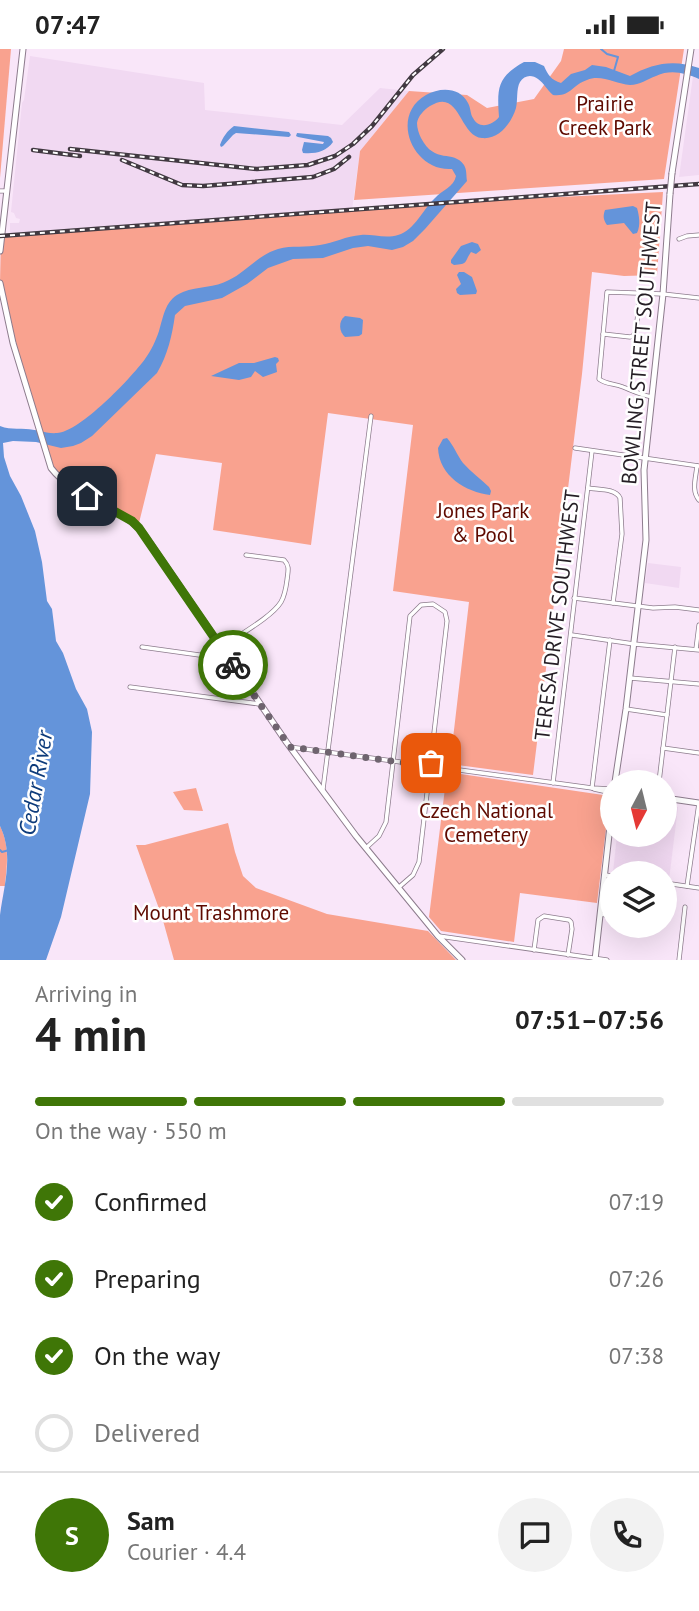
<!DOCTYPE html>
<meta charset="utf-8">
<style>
:root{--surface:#fff;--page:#f2f2f2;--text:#222;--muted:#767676;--line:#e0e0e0;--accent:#3f7607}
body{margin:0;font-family:"PT Sans",sans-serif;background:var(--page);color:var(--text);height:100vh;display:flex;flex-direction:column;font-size:26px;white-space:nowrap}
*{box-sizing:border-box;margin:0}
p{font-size:23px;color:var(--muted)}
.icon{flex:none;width:38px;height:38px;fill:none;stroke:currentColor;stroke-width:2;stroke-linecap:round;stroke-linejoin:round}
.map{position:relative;height:911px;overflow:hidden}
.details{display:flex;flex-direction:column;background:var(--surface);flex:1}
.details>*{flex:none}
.needle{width:46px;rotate:187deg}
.tools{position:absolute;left:600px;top:721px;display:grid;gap:14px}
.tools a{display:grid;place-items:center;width:77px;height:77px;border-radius:50%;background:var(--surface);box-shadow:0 7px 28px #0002;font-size:35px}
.pin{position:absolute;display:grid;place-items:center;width:60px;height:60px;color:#fff;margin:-30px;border-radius:14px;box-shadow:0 4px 10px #0006}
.courier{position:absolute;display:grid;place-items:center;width:70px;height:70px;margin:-35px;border:5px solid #3f7607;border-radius:50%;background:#fff;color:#222;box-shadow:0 2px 9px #0007}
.overview em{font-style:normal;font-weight:800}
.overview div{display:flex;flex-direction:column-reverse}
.overview{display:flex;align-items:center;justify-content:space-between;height:119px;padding:0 35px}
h1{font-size:46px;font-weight:800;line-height:52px}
.bar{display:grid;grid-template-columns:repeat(4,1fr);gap:10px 7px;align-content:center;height:84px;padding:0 35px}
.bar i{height:9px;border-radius:5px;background:var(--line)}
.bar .active{background:var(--accent)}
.bar p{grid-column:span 4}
.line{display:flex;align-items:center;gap:18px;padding:0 35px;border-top:2px solid var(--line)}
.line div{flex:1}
.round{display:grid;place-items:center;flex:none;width:74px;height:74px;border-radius:37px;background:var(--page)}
ol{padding:0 35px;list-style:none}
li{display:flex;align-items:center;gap:21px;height:77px}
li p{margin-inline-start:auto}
li .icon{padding:7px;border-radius:50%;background:var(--accent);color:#fff;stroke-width:4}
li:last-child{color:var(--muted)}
li i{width:38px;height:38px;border:4px solid var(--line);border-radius:50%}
.status{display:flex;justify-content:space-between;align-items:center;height:49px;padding:0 35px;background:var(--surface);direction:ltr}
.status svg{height:19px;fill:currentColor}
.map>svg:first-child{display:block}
.built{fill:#f1d9f2}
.green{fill:#f9a28f}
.water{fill:#6494da}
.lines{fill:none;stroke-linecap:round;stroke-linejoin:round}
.stream{stroke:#6494da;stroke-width:2}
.minor-casing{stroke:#8d7c8d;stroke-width:5}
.major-casing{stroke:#8d7c8d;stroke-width:7}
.minor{stroke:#fff;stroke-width:3.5}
.major{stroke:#fff;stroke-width:5}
.rail-casing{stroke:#413941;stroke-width:4.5}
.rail{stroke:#fff;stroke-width:2;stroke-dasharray:5;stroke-linecap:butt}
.major-bridge-casing{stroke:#8d7c8d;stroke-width:7;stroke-linecap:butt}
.major-bridge{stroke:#fff;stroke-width:5}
.done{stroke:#6f646f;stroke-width:7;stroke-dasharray:0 12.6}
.route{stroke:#3f7607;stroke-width:9}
.labels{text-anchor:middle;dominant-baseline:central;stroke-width:5;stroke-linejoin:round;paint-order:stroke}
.park-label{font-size:21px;fill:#5f0a00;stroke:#fff}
.street-label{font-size:21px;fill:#251e25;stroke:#fff}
.water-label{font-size:23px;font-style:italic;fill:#0d3b7b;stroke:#fff}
</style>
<div class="status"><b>07:47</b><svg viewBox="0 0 49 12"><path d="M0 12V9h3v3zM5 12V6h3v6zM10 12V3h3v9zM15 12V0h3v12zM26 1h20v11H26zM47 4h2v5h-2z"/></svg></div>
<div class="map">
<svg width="699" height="911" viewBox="0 0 699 911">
<rect width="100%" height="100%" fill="#f9e6f9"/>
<g class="built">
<polygon points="30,7 204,34 205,61 342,76 380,39 409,42 360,102 352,161 10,186 10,174 19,174 20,170 16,169 14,164 11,163 22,54 24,51"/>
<polygon points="694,20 699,22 699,126 679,128"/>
<polygon points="648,514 681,518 679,539 645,534"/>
<polygon points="665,756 678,758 669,831 665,830 665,824 613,823 617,786 665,786"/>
</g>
<g class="green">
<polygon points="0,0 11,0 0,129"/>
<polygon points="564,0 684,0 664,130 354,151 360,102 409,42 467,46 487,59 534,50 561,12"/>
<polygon points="663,143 657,226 624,227 592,223 582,325 533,726 450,715 469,553 393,542 413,376 328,364 311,496 213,481 222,414 156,405 138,478 64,434 51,419 13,296 0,234 1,187 459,153"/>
<polygon points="447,723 610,747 597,854 520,844 514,893 441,882 429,868"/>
<polygon points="196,739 203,762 184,761 173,743"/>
<polygon points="228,774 235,803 243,827 256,839 327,865 428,882 456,911 174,911 162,868 136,796 145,796"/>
<path d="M0 777C10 797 7 816 5 837H0Z"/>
</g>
<g class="water">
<path d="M524 13H535L544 17C548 26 551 31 561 34L571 25 585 21 592 16 606 18 630 27C653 14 674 10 699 19V30C685 24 671 20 656 27 647 30 640 36 630 36 616 35 601 25 587 31 572 36 571 48 553 46 547 41 544 34 538 30 532 25 524 26 520 33 516 40 518 51 516 59 512 73 499 91 482 89 459 87 460 38 430 57 424 61 418 67 417 74 417 79 419 85 421 89 435 116 453 100 464 116 467 121 466 126 467 132L425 180 413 192 403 198 392 201 368 197 353 199 323 209 293 210 268 219 247 235 222 249 185 257 175 266C172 287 168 305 157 324L92 387 81 394 73 397 61 399 36 393 13 392 3 394 4 408 10 427 21 447 35 482 42 513 47 552 52 560 56 592 63 604 76 640 87 660 92 683 90 745 61 868 46 911H0C0 896 0 880 0 866 4 836 14 806 0 777V377C9 381 16 379 26 380 36 380 46 385 57 384 80 383 131 329 145 310 151 302 156 291 159 282 164 266 165 250 183 243 198 237 215 239 229 231 247 222 258 206 278 200 292 196 306 199 320 196 334 194 346 187 361 186 372 185 386 190 398 186 415 181 423 160 435 149 442 141 454 138 456 127L452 120C413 123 389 67 426 46 440 38 460 38 468 54 471 59 470 65 473 69 479 81 493 76 499 68 497 39 497 28 524 13Z"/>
<path d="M234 77 289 83 291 86 289 88 236 84 233 86 223 97 221 98 220 96C223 88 227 82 234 77Z"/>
<path d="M297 84 328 87 331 89 333 93C326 103 315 105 303 104L302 101 304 93 323 95 324 93 298 88 296 87Z"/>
<path d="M633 157 637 159C639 166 641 176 637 184L633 185 624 174 607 176C603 170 603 167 605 161Z"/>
<path d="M472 193 478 195 481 201 476 205 471 203C464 213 469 215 454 216L451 214V211L461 197Z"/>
<polygon points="459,223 464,223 472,228 477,242 476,245 460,246 457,244 456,240 461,235 457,226"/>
<path d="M345 267 360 269 363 271 362 285 359 287 345 288C339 283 338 272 345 267Z"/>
<polygon points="275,308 278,309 279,312 276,315 277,323 263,328 255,322 251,328 239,331 211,327 239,314 254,314"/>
<path d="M447 389C454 397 457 406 463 414 471 423 481 430 489 438L491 442 490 446C466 443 439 427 438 399L443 390Z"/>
</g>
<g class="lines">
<g class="stream">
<polyline points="601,0 607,5 618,8 614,22"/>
<polyline points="0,801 2,803 9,801"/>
</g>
<g class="minor-casing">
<g id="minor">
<polyline points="0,142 7,142"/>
<polyline points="679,190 687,187 699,186"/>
<polyline points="603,285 630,288 633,287 636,282 640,245"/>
<path d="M652 348C641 346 633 342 623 338 614 334 607 336 599 330L607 243 663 245 699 249"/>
<polyline points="575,399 699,417"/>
<path d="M697 417C696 428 691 442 699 451"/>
<path d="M588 439C598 441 615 439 620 449L622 485 613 554"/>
<polyline points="574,549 653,559 675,558 699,561"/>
<polyline points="572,586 634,595 699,601"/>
<polyline points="142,598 228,610"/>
<path d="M222 598C237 587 272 568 281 553 285 546 286 539 287 531 288 522 290 517 284 511L246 506"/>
<polyline points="696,600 699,576"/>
<polyline points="630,629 699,635"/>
<polyline points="130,638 259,655"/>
<polyline points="626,660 667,666"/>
<polyline points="290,698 592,739 612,740"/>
<polyline points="663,699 699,704"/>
<polyline points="659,733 675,598"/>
<polyline points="553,734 592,402"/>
<polyline points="592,739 610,591"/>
<polyline points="323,740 371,367"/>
<polyline points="594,740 612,744"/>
<polyline points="367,798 379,787 386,773 410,567 421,556 433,555 445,563 447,572 419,813 413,826 398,839"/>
<polyline points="605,826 612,827"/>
<polyline points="665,834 699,839"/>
<polyline points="687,837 699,754"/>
<polyline points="600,865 612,867"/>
<polyline points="439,887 607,911"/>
<polyline points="534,901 538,871 544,867 569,871 571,873 572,880 568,906"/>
<polyline points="679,911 685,858"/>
</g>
</g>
<g class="major-casing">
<g id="major">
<polyline points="672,124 691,0"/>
<polyline points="0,202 23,0"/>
<path d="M0 234 13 294 51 419C75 450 119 455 144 485L287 694 356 787 438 887 462 911"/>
<polyline points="615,733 626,660 646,491 644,421 663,245 670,145"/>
<polyline points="612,740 612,745"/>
<polyline points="665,749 699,754"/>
<polyline points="595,911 612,759"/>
</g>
</g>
<use href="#minor" class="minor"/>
<use href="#major" class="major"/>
<g class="rail-casing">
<g id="rail">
<polyline points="70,100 257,120 308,116 335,107 353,95 372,77 413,26 443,0"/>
<polyline points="33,101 80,107"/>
<polyline points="122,111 182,136 203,137 313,128 334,120 349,108"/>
<polyline points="0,187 699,135"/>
</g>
</g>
<use href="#rail" class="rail"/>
<g class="major-bridge-casing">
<polyline id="major-bridge" points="670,145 672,124"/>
</g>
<use href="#major-bridge" class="major-bridge"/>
</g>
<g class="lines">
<polyline class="done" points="233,616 290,698 428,717 431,717 431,714"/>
<polyline class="route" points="87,447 132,472 139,479 233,616"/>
</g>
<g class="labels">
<g class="park-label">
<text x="605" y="54">Prairie<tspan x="605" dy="24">Creek Park</tspan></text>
<text x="483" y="461">Jones Park<tspan x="483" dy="24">&amp; Pool</tspan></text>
<text x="486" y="761">Czech National<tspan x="486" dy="24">Cemetery</tspan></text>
<text x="211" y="863">Mount Trashmore</text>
</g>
<g class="street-label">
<text transform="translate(641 294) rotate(-85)">BOWLING STREET SOUTHWEST</text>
<text transform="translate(557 566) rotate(-83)">TERESA DRIVE SOUTHWEST</text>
</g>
<g class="water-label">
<text transform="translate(35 734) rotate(-80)">Cedar River</text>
</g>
</g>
</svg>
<div class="tools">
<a><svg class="needle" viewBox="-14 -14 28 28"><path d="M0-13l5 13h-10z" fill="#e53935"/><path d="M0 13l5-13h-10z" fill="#767676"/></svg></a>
<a><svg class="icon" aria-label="layers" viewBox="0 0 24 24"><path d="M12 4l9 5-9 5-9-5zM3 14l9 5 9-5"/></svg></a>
</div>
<div class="pin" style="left:431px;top:714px;background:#ea580c"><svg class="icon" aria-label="bag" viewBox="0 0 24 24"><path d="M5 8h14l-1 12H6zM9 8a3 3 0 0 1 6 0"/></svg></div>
<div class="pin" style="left:87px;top:447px;background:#1f2937"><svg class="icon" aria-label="home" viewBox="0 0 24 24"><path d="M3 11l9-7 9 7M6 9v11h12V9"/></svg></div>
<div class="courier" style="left:233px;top:616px"><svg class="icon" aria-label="bike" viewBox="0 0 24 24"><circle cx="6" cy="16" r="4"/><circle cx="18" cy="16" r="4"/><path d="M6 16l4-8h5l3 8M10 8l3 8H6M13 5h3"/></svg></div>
</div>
<section class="details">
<div class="overview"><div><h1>4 min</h1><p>Arriving in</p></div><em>07:51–07:56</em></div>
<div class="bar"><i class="active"></i><i class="active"></i><i class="active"></i><i></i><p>On the way · 550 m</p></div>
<ol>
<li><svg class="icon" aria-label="check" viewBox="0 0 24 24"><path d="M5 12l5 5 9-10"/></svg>Confirmed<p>07:19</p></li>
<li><svg class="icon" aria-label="check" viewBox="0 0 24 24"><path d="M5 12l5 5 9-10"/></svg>Preparing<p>07:26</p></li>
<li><svg class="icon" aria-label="check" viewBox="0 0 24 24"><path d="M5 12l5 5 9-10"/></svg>On the way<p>07:38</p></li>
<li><i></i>Delivered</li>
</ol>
<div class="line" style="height:126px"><b class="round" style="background:var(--accent);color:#fff">S</b><div><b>Sam</b><p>Courier · 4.4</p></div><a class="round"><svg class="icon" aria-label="chat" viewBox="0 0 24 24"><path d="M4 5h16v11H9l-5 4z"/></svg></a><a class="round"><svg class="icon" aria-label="phone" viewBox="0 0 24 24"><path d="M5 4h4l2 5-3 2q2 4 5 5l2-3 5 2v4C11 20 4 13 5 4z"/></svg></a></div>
</section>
